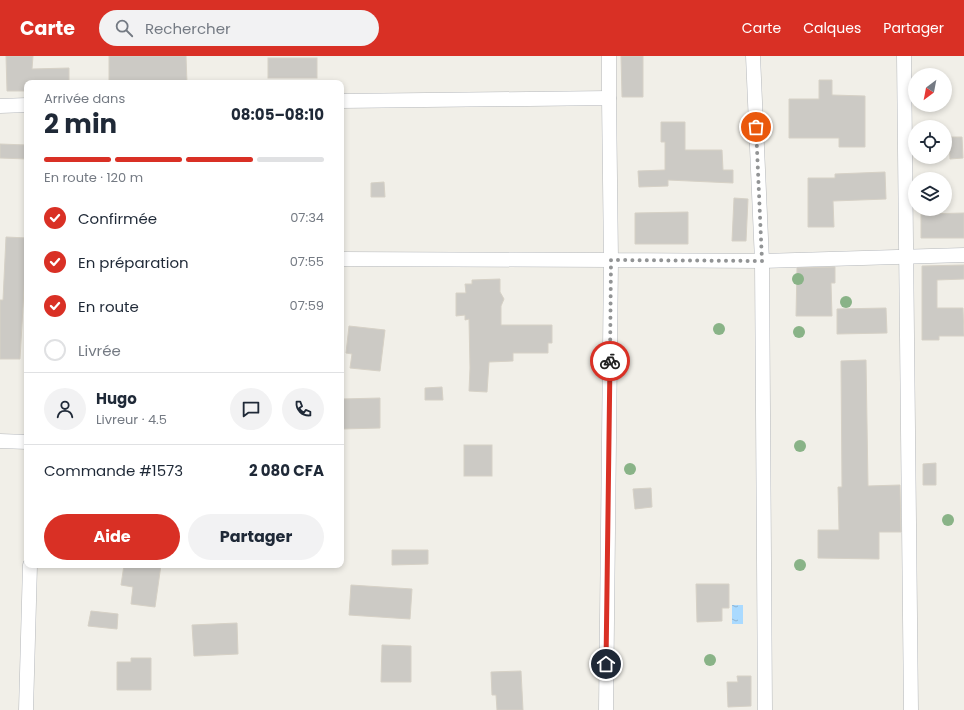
<!DOCTYPE html>
<html lang="fr">
<meta charset="utf-8">
<style>
:root{--surface:#fff;--page:#f2f2f3;--text:#1f2937;--muted:#747a83;--line:#e0e1e3;--accent:#d93025}
body{margin:0;font-family:Poppins,sans-serif;background:var(--page);color:var(--text);height:100vh;display:flex;flex-direction:column;font-size:15px;white-space:nowrap}
*{box-sizing:border-box;margin:0}
p{font-size:13px;color:var(--muted)}
.icon{flex:none;width:22px;height:22px;fill:none;stroke:currentColor;stroke-width:2;stroke-linecap:round;stroke-linejoin:round}
.map{position:relative;flex:1;overflow:hidden}
.side{position:absolute;left:24px;top:24px;width:320px;height:488px;display:flex;flex-direction:column;background:var(--surface);border-radius:8px;box-shadow:0 2px 6px #0003}
.side>*{flex:none}
.needle{width:26px;rotate:212deg}
.buttons{position:absolute;left:908px;top:12px;display:grid;gap:8px}
.buttons a{display:grid;place-items:center;width:44px;height:44px;border-radius:50%;background:var(--surface);box-shadow:0 2px 6px #0003;font-size:20px}
.pin{position:absolute;display:grid;place-items:center;width:34px;height:34px;color:#fff;margin:-17px;border:2px solid #fff;border-radius:50%;box-shadow:0 1px 4px #0007}
.courier{position:absolute;display:grid;place-items:center;width:40px;height:40px;margin:-20px;border:3px solid #d93025;border-radius:50%;background:#fff;color:#222;box-shadow:0 1px 5px #0007}
.overview em{font-style:normal;font-weight:700}
.overview div{display:flex;flex-direction:column-reverse}
.overview{display:flex;align-items:center;justify-content:space-between;height:68px;padding:0 20px}
h1{font-size:26px;font-weight:700;line-height:30px}
.bar{display:grid;grid-template-columns:repeat(4,1fr);gap:6px 4px;align-content:center;height:48px;padding:0 20px}
.bar i{height:5px;border-radius:3px;background:var(--line)}
.bar .current{background:var(--accent)}
.bar p{grid-column:span 4}
.line{display:flex;align-items:center;gap:10px;padding:0 20px;border-top:1px solid var(--line)}
.line div{flex:1}
.round{display:grid;place-items:center;flex:none;width:42px;height:42px;border-radius:21px;background:var(--page)}
ol{padding:0 20px;list-style:none}
li{display:flex;align-items:center;gap:12px;height:44px}
li p{margin-inline-start:auto}
li .icon{padding:4px;border-radius:50%;background:var(--accent);color:#fff;stroke-width:4}
li:last-child{color:var(--muted)}
li i{width:22px;height:22px;border:2px solid var(--line);border-radius:50%}
.action{display:flex;gap:8px;margin-top:auto;padding:8px 20px}
.action a{flex:1;height:46px;border-radius:24px;background:var(--accent);color:#fff;font-size:16px;font-weight:700;line-height:46px;text-align:center}
.action a+a{background:var(--page);color:var(--text)}
header{display:flex;align-items:center;gap:24px;box-sizing:border-box;height:56px;padding:0 20px;background:var(--accent);color:#fff}
header strong{font-size:19px}
nav{display:flex;gap:22px;margin-inline-start:auto;font-size:14px}
.search{width:280px;height:36px;background:var(--page);display:flex;align-items:center;gap:10px;box-sizing:border-box;padding:0 14px;border-radius:22px;color:var(--muted);font-size:15px}
.map>svg:first-child{display:block}
.water{fill:url(#water-ripples)}
.building{fill:#cccac5;stroke:#d6d1c6}
.lines{fill:none;stroke-linecap:round;stroke-linejoin:round}
.street-casing{stroke:#b5b8bc;stroke-width:15}
.street{stroke:#fff;stroke-width:14}
.tree{fill:#89b387}
.done{stroke:#929495;stroke-width:4;stroke-dasharray:0 7.2}
.route{stroke:#d93025;stroke-width:5}
</style>
<header>
<strong>Carte</strong>
<div class="search"><svg class="icon" aria-label="search" viewBox="0 0 24 24"><circle cx="10" cy="10" r="6"/><path d="M15 15l6 6"/></svg>Rechercher</div>
<nav><a>Carte</a><a>Calques</a><a>Partager</a></nav>
</header>
<div class="map">
<svg width="964" height="654" viewBox="0 0 964 654">
<defs>
<pattern id="water-ripples" width="26" height="14" patternUnits="userSpaceOnUse"><rect width="26" height="14" fill="#aadaff"/><path d="M2 4q2-2 4 0t4 0M15 11q2-2 4 0t4 0" fill="none" stroke="#8eb4d2"/></pattern>
</defs>
<rect width="100%" height="100%" fill="#f1efe8"/>
<rect class="water" x="732" y="549" width="11" height="19"/>
<g class="building">
<polygon points="6,0 33,0 32,13 69,12 69,27 26,27 27,35 7,35"/>
<polygon points="109,0 186,0 187,27 109,27"/>
<polygon points="621,0 643,0 643,41 622,41"/>
<rect x="268" y="2" width="49" height="20"/>
<polygon points="819,24 832,24 832,39 865,40 865,91 839,91 839,82 789,82 789,43 819,43"/>
<polygon points="661,66 685,66 685,94 722,94 723,114 733,114 733,127 668,124 668,130 639,131 638,115 665,114 665,86 661,86"/>
<polygon points="949,81 962,81 963,102 950,103"/>
<polygon points="0,88 27,89 27,103 0,102"/>
<polygon points="885,116 886,143 833,145 834,171 808,171 808,122 835,122 835,118"/>
<polygon points="384,126 385,141 371,141 371,127"/>
<polygon points="734,142 748,143 746,185 732,185"/>
<polygon points="688,156 688,188 635,188 635,157"/>
<polygon points="964,157 964,182 921,182 921,158"/>
<polygon points="6,181 27,182 20,303 0,303 0,244 3,244"/>
<polygon points="964,209 964,223 937,224 937,252 963,252 964,280 939,280 939,284 922,284 922,210"/>
<polygon points="835,211 835,227 831,227 832,260 796,260 797,212"/>
<polygon points="500,223 500,236 504,243 501,250 501,269 552,269 552,287 548,287 548,297 513,297 513,305 489,306 487,336 469,335 470,312 469,263 465,264 465,259 456,260 456,237 466,237 465,228 472,228 472,224"/>
<polygon points="886,252 887,277 837,278 837,253"/>
<polygon points="349,270 385,274 380,315 350,312 352,298 346,297"/>
<polygon points="866,304 868,430 900,429 901,476 879,476 879,503 818,502 818,474 839,474 838,431 842,431 841,305"/>
<polygon points="442,331 443,344 425,344 425,332"/>
<polygon points="380,342 380,372 342,373 342,343"/>
<rect x="464" y="389" width="28" height="31"/>
<polygon points="936,407 936,429 923,429 923,408"/>
<polygon points="651,432 652,451 635,453 633,433"/>
<polygon points="392,494 428,494 428,508 392,509"/>
<polygon points="124,509 161,509 155,551 131,548 133,531 121,529"/>
<polygon points="696,528 729,528 729,552 722,552 722,565 697,566"/>
<polygon points="351,529 412,533 410,563 349,559"/>
<polygon points="91,555 118,558 117,573 88,570"/>
<polygon points="237,567 238,598 194,600 192,569"/>
<polygon points="382,589 411,590 411,626 381,626"/>
<polygon points="131,602 151,602 151,634 117,634 117,606 131,606"/>
<polygon points="521,615 523,654 497,654 496,639 492,639 491,616"/>
<polygon points="737,620 751,620 751,650 728,651 727,626 738,626"/>
</g>
<g class="lines">
<g class="street-casing">
<g id="street">
<polyline points="753,0 762,205 765,654"/>
<polyline points="904,0 911,654"/>
<polyline points="609,42 609,0"/>
<polyline points="341,45 609,42 611,204 762,205 964,199"/>
<polyline points="0,50 27,49"/>
<polyline points="341,203 611,204 606,654"/>
<polyline points="0,385 27,386"/>
<polyline points="26,654 30,509"/>
</g>
</g>
<use href="#street" class="street"/>
</g>
<g class="tree">
<circle cx="798" cy="223" r="6"/>
<circle cx="846" cy="246" r="6"/>
<circle cx="719" cy="273" r="6"/>
<circle cx="799" cy="276" r="6"/>
<circle cx="800" cy="390" r="6"/>
<circle cx="630" cy="413" r="6"/>
<circle cx="948" cy="464" r="6"/>
<circle cx="800" cy="509" r="6"/>
<circle cx="710" cy="604" r="6"/>
</g>
<g class="lines">
<polyline class="done" points="610,305 611,204 762,205 756,71"/>
<polyline class="route" points="606,608 610,305"/>
</g>
</svg>
<div class="buttons">
<a><svg class="needle" viewBox="-14 -14 28 28"><path d="M0-13l5 13h-10z" fill="#e53935"/><path d="M0 13l5-13h-10z" fill="#747a83"/></svg></a>
<a><svg class="icon" aria-label="locate" viewBox="0 0 24 24"><circle cx="12" cy="12" r="6"/><path d="M12 2v4M12 18v4M2 12h4M18 12h4"/></svg></a>
<a><svg class="icon" aria-label="layers" viewBox="0 0 24 24"><path d="M12 4l9 5-9 5-9-5zM3 14l9 5 9-5"/></svg></a>
</div>
<div class="pin" style="left:756px;top:71px;background:#ea580c"><svg class="icon" aria-label="bag" viewBox="0 0 24 24"><path d="M5 8h14l-1 12H6zM9 8a3 3 0 0 1 6 0"/></svg></div>
<div class="pin" style="left:606px;top:608px;background:#1f2937"><svg class="icon" aria-label="home" viewBox="0 0 24 24"><path d="M3 11l9-7 9 7M6 9v11h12V9"/></svg></div>
<div class="courier" style="left:610px;top:305px"><svg class="icon" aria-label="bike" viewBox="0 0 24 24"><circle cx="6" cy="16" r="4"/><circle cx="18" cy="16" r="4"/><path d="M6 16l4-8h5l3 8M10 8l3 8H6M13 5h3"/></svg></div>
<section class="side">
<div class="overview"><div><h1>2 min</h1><p>Arrivée dans</p></div><em>08:05–08:10</em></div>
<div class="bar"><i class="current"></i><i class="current"></i><i class="current"></i><i></i><p>En route · 120 m</p></div>
<ol>
<li><svg class="icon" aria-label="check" viewBox="0 0 24 24"><path d="M5 12l5 5 9-10"/></svg>Confirmée<p>07:34</p></li>
<li><svg class="icon" aria-label="check" viewBox="0 0 24 24"><path d="M5 12l5 5 9-10"/></svg>En préparation<p>07:55</p></li>
<li><svg class="icon" aria-label="check" viewBox="0 0 24 24"><path d="M5 12l5 5 9-10"/></svg>En route<p>07:59</p></li>
<li><i></i>Livrée</li>
</ol>
<div class="line" style="height:72px"><a class="round"><svg class="icon" aria-label="person" viewBox="0 0 24 24"><circle cx="12" cy="8" r="4"/><path d="M4 21q1-7 8-7t8 7"/></svg></a><div><b>Hugo</b><p>Livreur · 4.5</p></div><a class="round"><svg class="icon" aria-label="chat" viewBox="0 0 24 24"><path d="M4 5h16v11H9l-5 4z"/></svg></a><a class="round"><svg class="icon" aria-label="phone" viewBox="0 0 24 24"><path d="M5 4h4l2 5-3 2q2 4 5 5l2-3 5 2v4C11 20 4 13 5 4z"/></svg></a></div>
<div class="line" style="height:52px"><div>Commande #1573</div><b>2 080 CFA</b></div>
<div class="action"><a>Aide</a><a>Partager</a></div>
</section>
</div>
